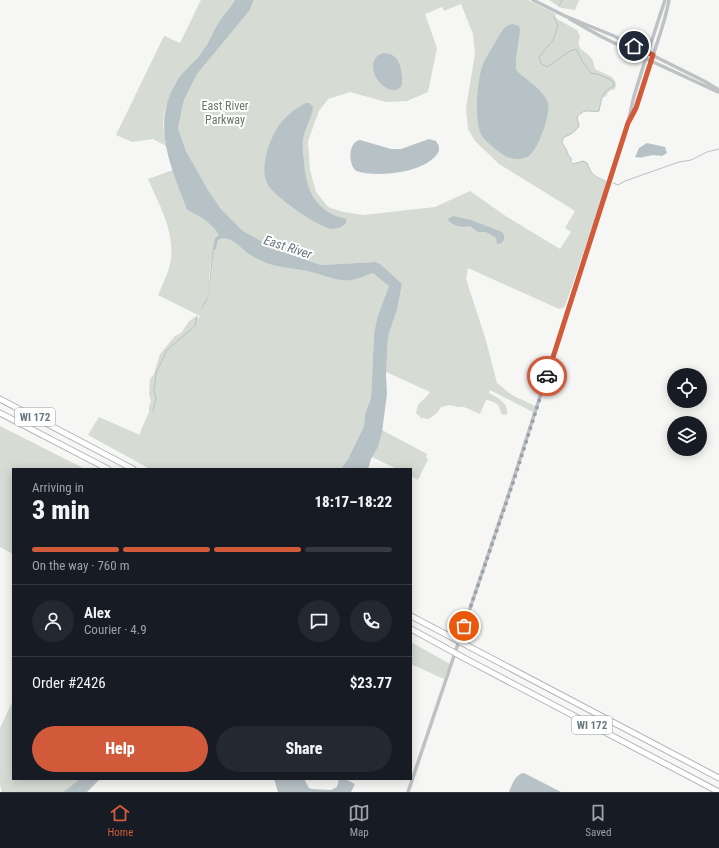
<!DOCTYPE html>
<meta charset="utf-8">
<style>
:root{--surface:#171b24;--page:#242831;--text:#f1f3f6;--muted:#9ea1a6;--line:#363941;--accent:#d05a3a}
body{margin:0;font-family:"Roboto Condensed",sans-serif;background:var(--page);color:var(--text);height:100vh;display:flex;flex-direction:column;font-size:15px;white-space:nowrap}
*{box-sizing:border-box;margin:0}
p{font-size:13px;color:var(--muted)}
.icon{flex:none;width:22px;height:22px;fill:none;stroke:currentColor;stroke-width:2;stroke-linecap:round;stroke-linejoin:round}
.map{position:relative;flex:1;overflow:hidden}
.sheet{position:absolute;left:12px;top:468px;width:400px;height:312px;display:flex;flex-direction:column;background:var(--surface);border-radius:0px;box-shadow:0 2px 10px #0003}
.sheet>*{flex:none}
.tools{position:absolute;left:667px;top:368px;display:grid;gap:8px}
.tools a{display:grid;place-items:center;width:40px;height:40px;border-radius:50%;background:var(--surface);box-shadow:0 2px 10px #0003;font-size:20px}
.pin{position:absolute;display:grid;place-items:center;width:34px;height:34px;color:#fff;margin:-17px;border:2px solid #fff;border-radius:50%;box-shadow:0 1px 4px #0007}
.courier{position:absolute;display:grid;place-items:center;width:40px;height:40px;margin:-20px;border:3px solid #d05a3a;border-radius:50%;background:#fff;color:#222;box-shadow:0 1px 5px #0007}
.overview em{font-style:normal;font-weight:800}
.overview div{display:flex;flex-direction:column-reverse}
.overview{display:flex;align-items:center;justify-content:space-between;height:68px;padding:0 20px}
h1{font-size:26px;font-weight:800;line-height:30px}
.bar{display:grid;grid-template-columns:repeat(4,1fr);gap:6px 4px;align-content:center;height:48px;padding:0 20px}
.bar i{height:5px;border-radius:3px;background:var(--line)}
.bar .on{background:var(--accent)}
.bar p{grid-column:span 4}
.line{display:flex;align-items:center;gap:10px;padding:0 20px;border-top:1px solid var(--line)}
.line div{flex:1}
.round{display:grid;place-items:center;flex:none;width:42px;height:42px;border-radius:21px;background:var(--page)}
.cta{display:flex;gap:8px;margin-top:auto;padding:8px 20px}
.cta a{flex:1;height:46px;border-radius:24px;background:var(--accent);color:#fff;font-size:16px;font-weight:800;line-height:46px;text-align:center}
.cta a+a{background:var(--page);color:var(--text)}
.tab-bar{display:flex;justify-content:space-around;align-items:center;height:56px;border-top:1px solid var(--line);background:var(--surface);font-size:11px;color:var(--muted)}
.tab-bar a{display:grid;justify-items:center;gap:2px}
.tab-bar .on{color:var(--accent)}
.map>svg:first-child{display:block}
.green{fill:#d6dbd3;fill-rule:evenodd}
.water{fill:#b7c2c6}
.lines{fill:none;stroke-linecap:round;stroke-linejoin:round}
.stream{stroke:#b7c2c6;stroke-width:1}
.motorway-casing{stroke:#b2b5b8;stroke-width:7}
.tertiary{stroke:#bec2c5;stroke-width:3.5}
.motorway{stroke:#fff;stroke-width:5}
.motorway-bridge-casing{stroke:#b2b5b8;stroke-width:7;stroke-linecap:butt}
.motorway-bridge{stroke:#fff;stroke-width:5}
.done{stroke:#9aa3a9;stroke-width:4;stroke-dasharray:0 7.2}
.route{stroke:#d05a3a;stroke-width:5}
.labels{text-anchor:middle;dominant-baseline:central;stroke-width:4;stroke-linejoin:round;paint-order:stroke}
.shield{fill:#fff;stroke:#96a0a7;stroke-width:1}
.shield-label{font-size:11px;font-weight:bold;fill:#697781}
.park-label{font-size:12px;fill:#6b7967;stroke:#fff}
.water-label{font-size:13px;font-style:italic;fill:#64777e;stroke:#fff}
</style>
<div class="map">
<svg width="719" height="792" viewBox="0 0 719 792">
<rect width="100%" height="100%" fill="#f6f6f4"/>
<g class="green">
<polygon points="201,0 235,0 219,22 204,50 175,83 165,109 163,124 166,146 153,139 132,142 116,135 164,36 165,36 180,43"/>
<path d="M254 0H528L556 14 555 16 557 19 577 30 580 36C575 52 585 48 592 59 594 62 594 66 595 69L612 77 616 83 615 89 609 91 605 97H602L599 111C589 113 585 107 577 117L579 126C575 132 570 135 564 137 560 143 563 144 566 149 568 153 567 154 571 158V162L573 164 583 161 587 163C592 176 594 177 608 182L565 306 563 308 559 309 468 268 466 279 485 337 497 383 512 395 535 406 533 412 490 390 489 393C497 397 509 403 507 414L504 415 501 413C499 404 495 401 486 400L480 414 464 407H458L449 405 441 407 437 413 429 419 421 418 416 413 418 405 428 395 430 392 386 372 388 336 397 310 402 284 389 286 377 318 374 334 371 398 365 414 364 426 348 459 341 469H150L88 435 99 417 140 435 141 430 149 412V407L151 401 149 394 150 379 154 374 160 354 175 336 181 333 189 321 195 317 199 318 200 316 158 295C162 286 166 277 169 268 178 237 160 207 148 179L173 170 187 210C200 215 213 223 219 235 212 253 209 267 209 286L214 250 216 249 218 240 222 238H228L238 244 244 250 260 261 291 268 353 280 373 273 375 262 321 265 278 250 243 231 221 209 208 190 186 151 178 128 184 100 197 74 248 11ZM461 4 473 34 475 54 466 108 468 129 475 141 499 164 575 211 565 228 571 232 560 249 507 217 470 191 435 207 364 215 343 212 328 207 316 192 310 170 308 141 319 111 328 99 350 92 386 102 407 101 428 92 437 48 425 14 442 7 444 11Z"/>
<polygon points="549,0 579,0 575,10 561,8"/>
<polygon points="0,426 85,469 13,469 13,554 0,547"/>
<polygon points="382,430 427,454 426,457 428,459 418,480 411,476 411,469 397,469 372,457 378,447"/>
<polygon points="411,642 450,664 444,679 411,664"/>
<polygon points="13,700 13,779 80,779 63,792 2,792 0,784 0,728"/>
</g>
<g class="water">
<path d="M235 0H254L249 11 197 74 184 100 178 128 186 151 208 190 221 209 243 231 278 250 321 265 375 262 380 264 402 284 397 310 388 336 386 375 387 394 382 432 378 447 371 459 368 469H341L348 459 364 426 365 414 371 398 374 334 377 318 389 286 373 273C366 275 359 279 352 280 337 282 322 274 307 271 292 268 273 267 259 260 254 257 248 254 244 250 237 244 228 234 218 240L216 249 214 250 208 297C210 277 211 258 215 238L219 235C212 223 200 216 187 210 172 168 151 128 175 84 182 71 196 62 204 49 210 41 213 31 219 22 224 14 230 8 235 0Z"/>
<path d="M513 24 519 26 520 31 516 58V70C525 79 544 90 548 103 551 114 538 149 529 156 523 159 517 160 511 158 504 157 498 151 493 147 489 143 483 139 481 134 474 118 477 80 483 64 486 57 491 50 495 43 500 35 503 25 513 24Z"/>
<path d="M383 53C400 53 402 69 402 83L401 87 396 90C378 92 362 60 383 53Z"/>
<path d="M306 103H309L313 107C312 118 304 129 303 140 302 147 303 155 304 162 306 190 315 212 346 219V223C343 226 338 229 333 229 320 229 274 196 268 185 259 168 269 139 280 124 287 115 296 108 306 103Z"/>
<path d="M429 139 436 141 439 146V151C428 173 377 178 356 171 348 164 348 142 360 140L391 149H401Z"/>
<path d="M647 143 665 147 667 153 662 156C649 153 644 159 635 157L639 148Z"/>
<path d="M453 216 471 220 502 232 504 235V240L501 243 497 244 496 238 486 232H478L470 226C463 228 453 226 448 220L449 218Z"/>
<path d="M524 773 561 792H509C512 785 515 774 524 773Z"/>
<polygon points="80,779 100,779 87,792 63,792"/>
<polygon points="274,779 304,779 309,788 312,789 331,790 337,787 339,779 345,779 355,784 351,792 278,792"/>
</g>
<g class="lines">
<g class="stream">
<polyline points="559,6 562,0"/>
<path d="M554 17 558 26 553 40 539 57 541 63 547 67 570 51 576 49 582 61 591 73 600 75 613 81 614 86C601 92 602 98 599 111 589 113 585 107 577 117L579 126C575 132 570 135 564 137 560 143 563 144 566 149 568 153 567 154 571 158V162L573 164 583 161 587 163C591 174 594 176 605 181"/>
<polyline points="613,183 618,185 625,181 679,162 691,160 707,152 719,149"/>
<polyline points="202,308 208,297"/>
<polyline points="153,411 156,398 154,391 156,373 167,350 195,326 197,316"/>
</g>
<g class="motorway-casing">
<g id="motorway">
<polyline points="0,399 133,469"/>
<polyline points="0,413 108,469"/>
<polyline points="411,616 451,637"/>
<polyline points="411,629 446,648"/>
<polyline points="468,646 719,778"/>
<polyline points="464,658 719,792"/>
</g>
</g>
<g class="tertiary">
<polyline points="533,0 565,16 614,36 704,81 719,90"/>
<polyline points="570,19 600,36 651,61 718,92"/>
<path d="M630 120C639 104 643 85 649 68 656 45 665 23 669 0"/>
<polyline points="408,792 509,493 628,123 634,96 644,64 665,0"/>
</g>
<use href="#motorway" class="motorway"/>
<g class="motorway-bridge-casing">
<g id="motorway-bridge">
<polyline points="451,637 468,646"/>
<polyline points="446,648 464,658"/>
</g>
</g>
<use href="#motorway-bridge" class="motorway-bridge"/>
</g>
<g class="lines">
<polyline class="done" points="464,626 514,480 547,376"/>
<polyline class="route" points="547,376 628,123 636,108 653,55 634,46"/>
</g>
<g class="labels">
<g class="shield">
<rect x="15" y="408" width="40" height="18" rx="3"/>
<rect x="572" y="716" width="40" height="18" rx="3"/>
</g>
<g class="shield-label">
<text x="35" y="417">WI 172</text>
<text x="592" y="725">WI 172</text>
</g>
<g class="park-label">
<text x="225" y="106">East River<tspan x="225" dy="14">Parkway</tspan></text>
</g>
<g class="water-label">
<text transform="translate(288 247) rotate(18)">East River</text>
</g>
</g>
</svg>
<div class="tools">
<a><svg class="icon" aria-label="locate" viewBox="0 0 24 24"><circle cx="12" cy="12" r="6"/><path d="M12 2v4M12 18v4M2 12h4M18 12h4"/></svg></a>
<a><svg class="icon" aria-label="layers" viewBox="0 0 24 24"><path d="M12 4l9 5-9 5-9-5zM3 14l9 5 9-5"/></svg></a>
</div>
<div class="pin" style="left:464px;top:626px;background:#ea580c"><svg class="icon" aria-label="bag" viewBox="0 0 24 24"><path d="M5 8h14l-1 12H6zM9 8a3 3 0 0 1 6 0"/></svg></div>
<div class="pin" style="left:634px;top:46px;background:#1f2937"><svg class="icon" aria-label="home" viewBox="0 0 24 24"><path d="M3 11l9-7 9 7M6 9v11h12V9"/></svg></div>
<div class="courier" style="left:547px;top:376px"><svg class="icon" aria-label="car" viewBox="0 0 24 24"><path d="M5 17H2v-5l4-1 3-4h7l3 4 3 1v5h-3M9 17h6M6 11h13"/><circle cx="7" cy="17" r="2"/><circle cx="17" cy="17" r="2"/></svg></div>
<section class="sheet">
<div class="overview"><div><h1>3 min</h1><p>Arriving in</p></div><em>18:17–18:22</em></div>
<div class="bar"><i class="on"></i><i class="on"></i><i class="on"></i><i></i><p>On the way · 760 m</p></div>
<div class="line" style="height:72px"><a class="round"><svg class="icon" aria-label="person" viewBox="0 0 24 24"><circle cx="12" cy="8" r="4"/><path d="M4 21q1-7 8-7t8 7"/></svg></a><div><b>Alex</b><p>Courier · 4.9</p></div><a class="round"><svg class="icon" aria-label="chat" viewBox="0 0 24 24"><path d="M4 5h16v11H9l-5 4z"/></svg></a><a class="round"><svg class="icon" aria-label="phone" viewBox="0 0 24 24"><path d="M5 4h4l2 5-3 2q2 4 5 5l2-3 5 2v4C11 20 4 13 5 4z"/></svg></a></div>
<div class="line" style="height:52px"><div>Order #2426</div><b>$23.77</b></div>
<div class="cta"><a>Help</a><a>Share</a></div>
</section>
</div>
<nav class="tab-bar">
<a class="on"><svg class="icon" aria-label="home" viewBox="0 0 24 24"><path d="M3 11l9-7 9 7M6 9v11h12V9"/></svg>Home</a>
<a><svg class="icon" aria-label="map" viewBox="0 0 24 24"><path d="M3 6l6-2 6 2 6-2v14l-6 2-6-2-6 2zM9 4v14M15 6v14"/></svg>Map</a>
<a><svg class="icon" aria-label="saved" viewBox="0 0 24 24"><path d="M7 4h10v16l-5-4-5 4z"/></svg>Saved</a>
</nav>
